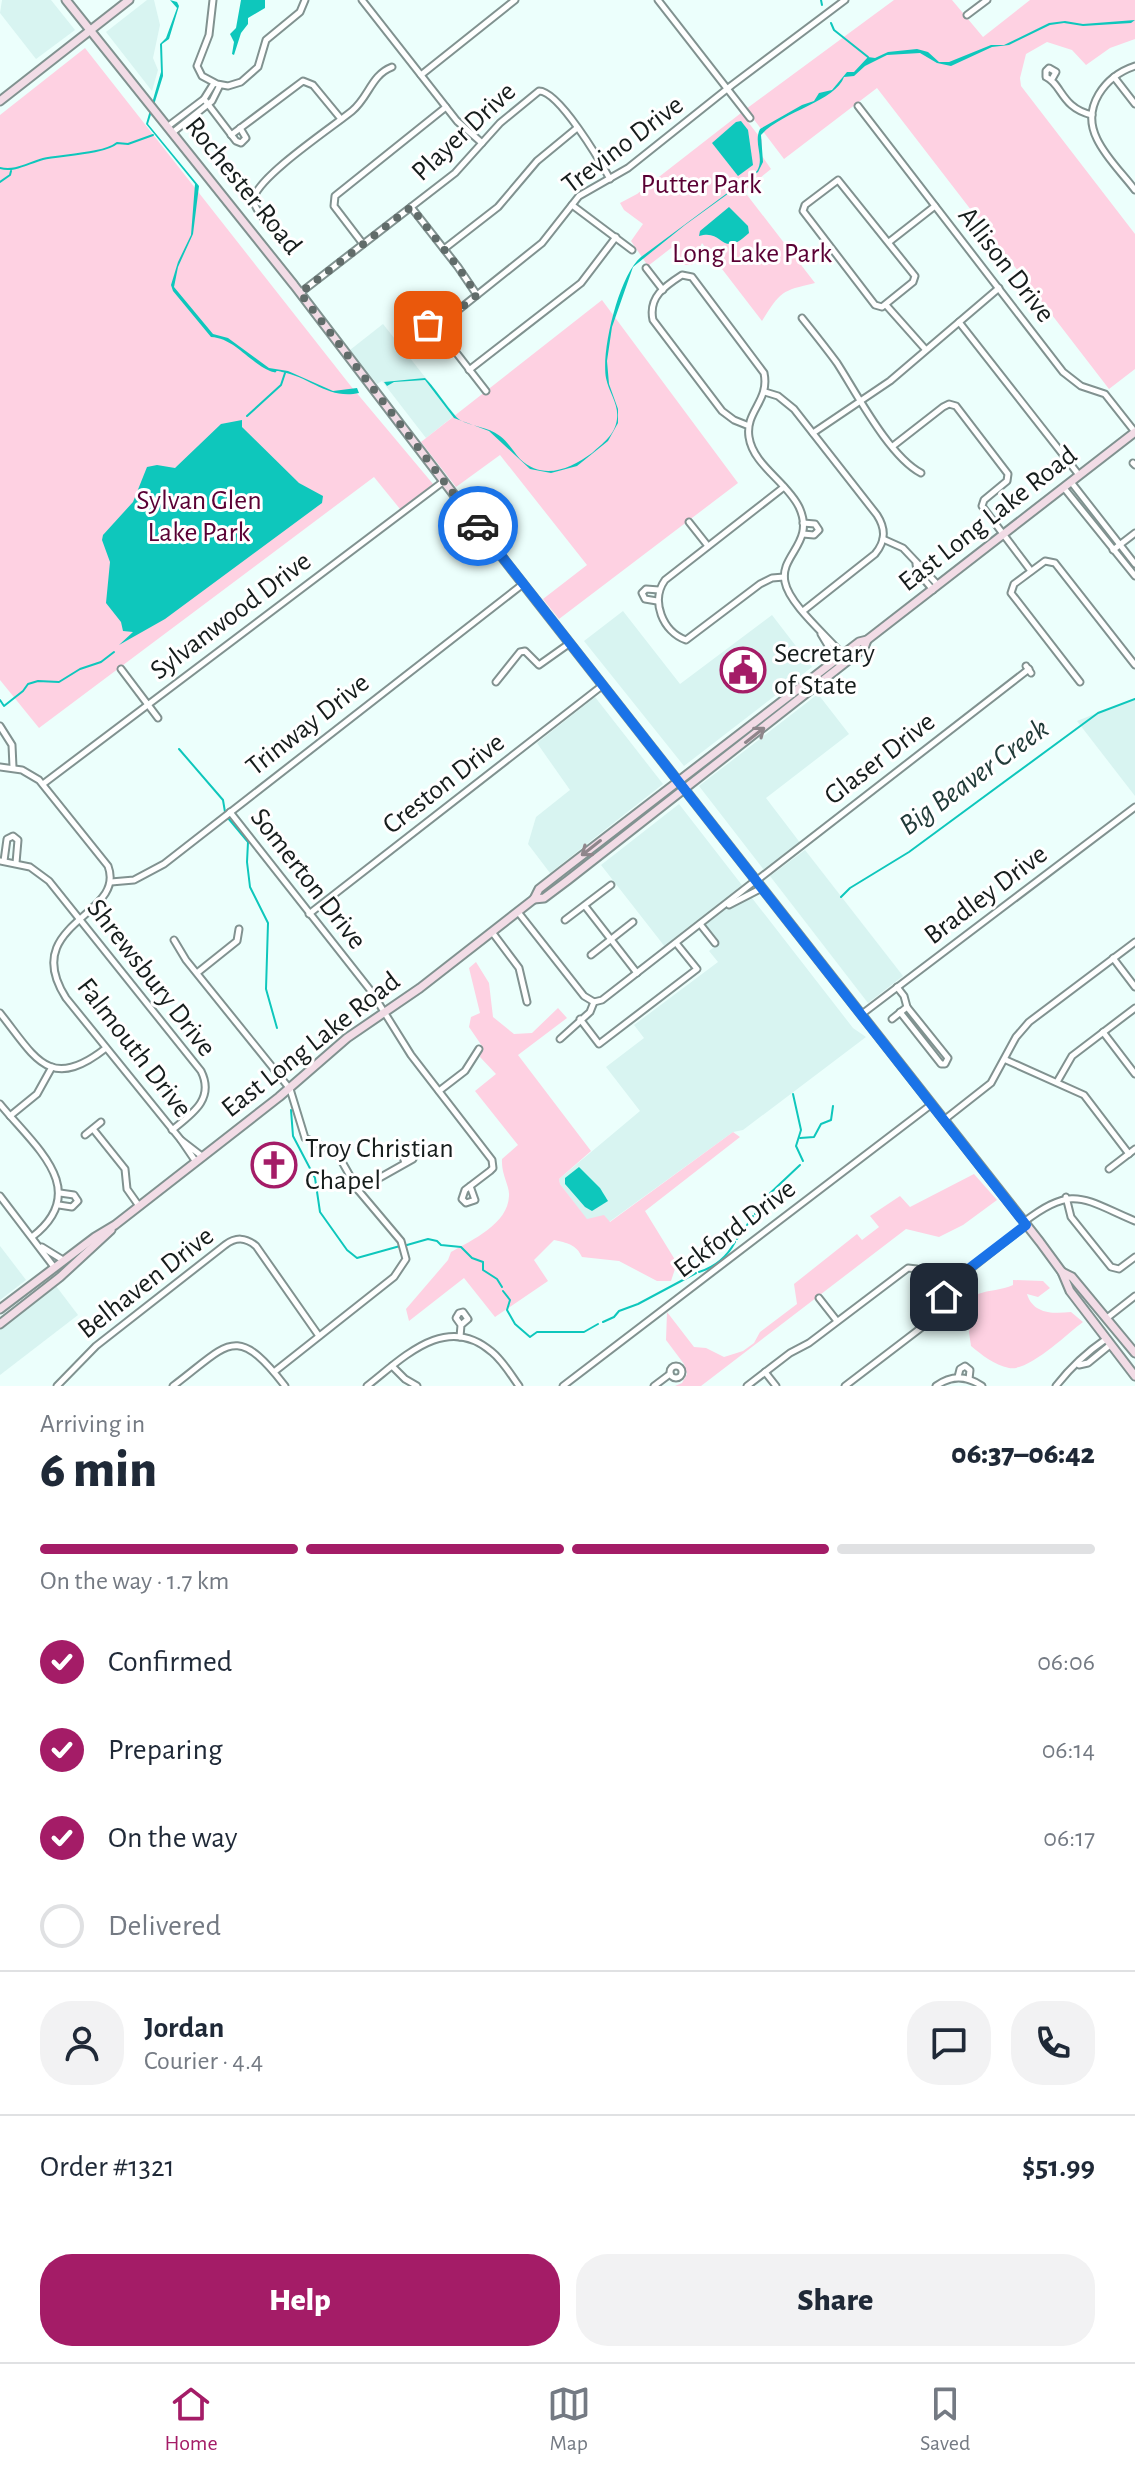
<!DOCTYPE html>
<meta charset="utf-8">
<style>
:root{--surface:#fff;--page:#f2f2f3;--text:#1f2937;--muted:#747a83;--line:#e0e1e3;--accent:#a41c67}
body{margin:0;font-family:"Alegreya Sans",sans-serif;background:var(--page);color:var(--text);height:100vh;display:flex;flex-direction:column;font-size:30px;white-space:nowrap}
*{box-sizing:border-box;margin:0}
p{font-size:26px;color:var(--muted)}
.icon{flex:none;width:44px;height:44px;fill:none;stroke:currentColor;stroke-width:2;stroke-linecap:round;stroke-linejoin:round}
.map{position:relative;height:1386px;overflow:hidden}
.side{display:flex;flex-direction:column;background:var(--surface);flex:1}
.side>*{flex:none}
.pin{position:absolute;display:grid;place-items:center;width:68px;height:68px;color:#fff;margin:-34px;border-radius:16px;box-shadow:0 4px 12px #0006}
.courier{position:absolute;display:grid;place-items:center;width:80px;height:80px;margin:-40px;border:6px solid #1a73e8;border-radius:50%;background:#fff;color:#222;box-shadow:0 2px 10px #0007}
.head em{font-style:normal;font-weight:800}
.head div{display:flex;flex-direction:column-reverse}
.head{display:flex;align-items:center;justify-content:space-between;height:136px;padding:0 40px}
h1{font-size:52px;font-weight:800;line-height:60px}
.bar{display:grid;grid-template-columns:repeat(4,1fr);gap:12px 8px;align-content:center;height:96px;padding:0 40px}
.bar i{height:10px;border-radius:6px;background:var(--line)}
.bar .selected{background:var(--accent)}
.bar p{grid-column:span 4}
.line{display:flex;align-items:center;gap:20px;padding:0 40px;border-top:2px solid var(--line)}
.line div{flex:1}
.round{display:grid;place-items:center;flex:none;width:84px;height:84px;border-radius:32px;background:var(--page)}
ol{padding:0 40px;list-style:none}
li{display:flex;align-items:center;gap:24px;height:88px}
li p{margin-inline-start:auto}
li .icon{padding:8px;border-radius:50%;background:var(--accent);color:#fff;stroke-width:4}
li:last-child{color:var(--muted)}
li i{width:44px;height:44px;border:4px solid var(--line);border-radius:50%}
.action{display:flex;gap:16px;margin-top:auto;padding:16px 40px}
.action a{flex:1;height:92px;border-radius:32px;background:var(--accent);color:#fff;font-size:32px;font-weight:800;line-height:92px;text-align:center}
.action a+a{background:var(--page);color:var(--text)}
.dock{display:flex;justify-content:space-around;align-items:center;height:112px;border-top:2px solid var(--line);background:var(--surface);font-size:22px;color:var(--muted)}
.dock a{display:grid;justify-items:center;gap:4px}
.dock .selected{color:var(--accent)}
.map>svg:first-child{display:block}
.built{fill:#d8f4f1}
.green{fill:#fed1e2}
.water{fill:#0ec7bc}
.lines{fill:none;stroke-linecap:round;stroke-linejoin:round}
.stream{stroke:#0ec7bc;stroke-width:2}
.street-casing{stroke:#819290;stroke-width:9}
.secondary-casing{stroke:#819290;stroke-width:11}
.street{stroke:#fff;stroke-width:5}
.secondary{stroke:#f2dce6;stroke-width:7}
.oneway{stroke:#8f868b}
.done{stroke:#616c6a;stroke-width:8;stroke-dasharray:0 14.4}
.route{stroke:#1a73e8;stroke-width:10}
.labels{text-anchor:middle;dominant-baseline:central;stroke-width:6;stroke-linejoin:round;paint-order:stroke}
.street-label{font-size:28px;fill:#161d1c;stroke:#fff}
.park-label{font-size:28px;fill:#5a0034;stroke:#fff}
.poi-label{font-size:28px;fill:#161d1c;stroke:#fff;text-anchor:start}
.water-label{font-size:30px;font-style:italic;fill:#223b39;stroke:#fff}
</style>
<div class="map">
<svg width="1135" height="1386" viewBox="0 0 1135 1386">
<rect width="100%" height="100%" fill="#ecfffc"/>
<g class="built">
<polygon points="2,0 51,0 75,30 36,59 0,13"/>
<polygon points="147,0 154,0 160,25 153,58 158,70 152,91 106,32"/>
<polygon points="383,324 455,415 426,438 382,381 377,384 350,350"/>
<polygon points="623,611 680,684 772,615 812,667 684,766 584,641"/>
<polygon points="818,694 849,734 766,798 801,844 764,870 699,786"/>
<polygon points="595,697 663,784 550,873 528,844 536,817 570,790 537,743"/>
<polygon points="1135,698 1135,796 1077,721"/>
<polygon points="679,804 853,1028 866,1037 743,1130 733,1132 609,1222 587,1220 560,1184 559,1179 640,1111 606,1067 644,1038 634,1025 718,962 709,951 720,943 705,924 669,952 601,865"/>
<polygon points="805,850 903,976 868,1003 770,876"/>
<polygon points="0,1246 26,1280 0,1300"/>
<polygon points="56,1286 78,1315 0,1375 0,1329"/>
</g>
<g class="green">
<polygon points="894,0 952,0 983,37 1030,0 1135,0 1135,39 1110,48 1086,65 1072,50 1047,42 1026,54 1020,78 1021,86 1135,234 1135,369 1109,389 877,88 784,159 746,109"/>
<polygon points="85,48 350,385 433,484 400,509 374,477 39,728 0,680 0,115"/>
<path d="M741 113 762 140V156L771 169 744 191 815 283C781 291 781 291 762 321L702 243 692 265H684L675 245 648 266 631 241 643 224 624 210 620 203 637 194Z"/>
<polygon points="602,300 738,483 559,619 543,599 587,565 500,455 456,487 421,442"/>
<path d="M476 962 489 983 493 1017 514 1034 532 1033 558 1008 567 1018 518 1055 591 1151 559 1179 560 1184 587 1219 604 1215 610 1222 733 1132 740 1137 645 1211 677 1263 671 1281H657L619 1261 582 1257C576 1244 567 1243 554 1240L534 1260 548 1281 495 1317 464 1278 409 1321 406 1309 448 1260 451 1252C472 1240 508 1224 509 1196 510 1186 501 1175 502 1159L518 1145 475 1091 496 1074 480 1057 482 1046 469 1027 471 1017 480 1013 469 968Z"/>
<polygon points="974,1174 997,1200 963,1225 939,1237 906,1229 701,1386 675,1386 682,1383 687,1374 684,1364 666,1340 667,1312 694,1347 706,1348 724,1357 743,1351 754,1343 760,1332 797,1304 794,1284 857,1234 862,1240 879,1227 870,1216 900,1196 910,1207"/>
<path d="M1013 1280 1043 1281 1050 1288 1038 1297 1027 1294C1033 1314 1053 1314 1071 1312L1083 1322C1067 1334 1028 1372 1009 1368 994 1365 982 1355 971 1346L969 1332 978 1294C989 1290 1002 1290 1013 1285Z"/>
</g>
<g class="water">
<path d="M170 0 177 2 179 6 169 39 162 44 163 76 148 124 199 186 193 234 178 267 174 287 213 334 228 338 269 368 288 371 333 391 357 388 359 393C329 400 310 377 282 372 271 369 281 375 270 371 249 362 234 338 211 337L173 291 171 285 178 262 191 235 195 184 146 124 161 72 160 44 166 38 177 8Z"/>
<polygon points="241,0 265,0 265,8 248,18 248,24 241,33 234,55 232,54 234,42 230,34 236,28"/>
<path d="M1135 20 1131 23 1083 26 1064 23 1050 25 1009 45 992 47 951 66 937 63 920 53 887 55 865 66 854 76 844 77C836 101 781 112 761 135L763 162 758 172 685 225 633 267 612 327 607 361 609 384 618 409V423L608 441 577 466 551 473 530 469 489 431 454 418 425 380 394 382 387 386 384 382 425 378C435 387 452 415 460 420 472 427 487 426 500 436 508 442 513 451 520 459 543 481 570 469 592 453 603 443 615 435 617 419 619 404 609 393 606 378 601 351 619 275 641 257L757 171C765 158 753 143 760 129L802 105 814 101 819 93 832 90 847 72H854L868 57 875 58 888 52 917 49 928 52 939 62H949L991 45H1004L1049 23 1065 21 1083 24Z"/>
<polygon points="741,121 748,130 753,165 738,176 712,143 736,122"/>
<path d="M729 207 748 226 749 233C720 260 725 228 699 236L700 231Z"/>
<polygon points="242,420 242,427 299,483 323,496 322,503 165,619 119,645 114,652 119,645 133,632 123,631 121,622 106,603 110,562 102,540 103,535 133,502 147,467 157,465 175,468 221,424"/>
<polygon points="579,1167 600,1188 608,1201 592,1211 585,1207 565,1184 565,1178"/>
</g>
<g class="lines">
<g class="stream">
<polyline points="821,0 822,5"/>
<polyline points="831,23 834,30 868,57"/>
<path d="M0 168C15 172 28 163 43 159 60 155 104 154 117 143L128 144 153 135"/>
<polyline points="0,182 10,175 11,171"/>
<polyline points="247,416 281,385 285,373"/>
<polyline points="0,700 4,706 23,691 28,684 38,681 59,682 80,669 101,662 114,652"/>
<polyline points="179,749 223,800 225,812"/>
<polyline points="228,818 248,842 247,862 250,887 268,923 266,989 277,1028"/>
<polyline points="841,897 850,888 909,852 1098,713 1135,699"/>
<polyline points="793,1094 801,1130 796,1146 803,1161"/>
<polyline points="291,1110 293,1136 315,1178 320,1212 347,1250 357,1258 400,1246"/>
<polyline points="800,1138 814,1137 821,1124 831,1120 833,1106"/>
<polyline points="765,1198 800,1165"/>
<polyline points="755,1214 763,1201"/>
<polyline points="747,1225 753,1216"/>
<polyline points="737,1239 745,1227"/>
<polyline points="407,1245 428,1239 437,1241 441,1245 461,1247 472,1258 483,1262 483,1270 497,1279 502,1287"/>
<path d="M699 1272C715 1267 727 1257 735 1242"/>
<polyline points="503,1291 510,1300 507,1310 515,1324 530,1337 537,1332 584,1332 598,1324"/>
<polyline points="603,1322 614,1317 619,1311 638,1304 696,1273"/>
</g>
<g class="street-casing">
<g id="street">
<polyline points="213,0 209,35 197,66 202,76 217,84 228,86 241,82 258,67 266,40 300,12 305,0"/>
<polyline points="362,0 457,121 482,143"/>
<polyline points="658,0 750,118"/>
<polyline points="967,15 987,0"/>
<path d="M1135 66C1105 76 1081 107 1097 139 1106 158 1123 174 1135 190"/>
<polyline points="421,75 515,0"/>
<polyline points="1114,77 1135,104"/>
<path d="M1052 79 1056 72 1049 68 1046 71V77C1062 84 1061 108 1092 115"/>
<polyline points="204,99 236,141 241,143 246,138 240,128"/>
<polyline points="858,106 1063,372 1081,386 1105,394 1135,432"/>
<polyline points="167,127 204,99 214,83"/>
<polyline points="172,133 212,101 220,85"/>
<polyline points="231,135 303,81 313,85 341,119"/>
<polygon points="838,180 915,276 913,282 882,307 875,305 803,211 805,205"/>
<polyline points="572,205 632,250"/>
<polyline points="411,207 458,267 477,295"/>
<path d="M286 239C277 235 250 207 254 197 262 174 331 128 352 111 369 97 371 75 392 67"/>
<polyline points="889,242 935,206"/>
<polyline points="363,244 334,206 335,196 446,107"/>
<polyline points="444,249 498,207 537,161 577,128"/>
<polyline points="646,268 663,290"/>
<path d="M300 293 455 173 500 123 539 91C559 91 600 161 610 179"/>
<polyline points="886,305 926,350"/>
<path d="M802 318C814 333 826 348 837 363 857 394 889 456 921 473"/>
<polyline points="959,322 1079,475"/>
<polyline points="440,325 426,325 422,331 426,335 441,333"/>
<polyline points="469,370 581,283 616,237"/>
<polyline points="486,391 441,333 442,323 542,243 579,196 628,168 732,85 845,0"/>
<path d="M765 392 778 396 794 409 877 515C886 529 886 541 875 554L803 611"/>
<path d="M749 426 734 420 722 411 653 320C648 297 665 286 682 275L692 277 764 373C770 401 745 411 749 437 753 465 787 482 799 507 816 543 779 555 785 582 789 604 827 636 842 654"/>
<polyline points="813,433 890,381 999,288"/>
<polyline points="893,446 943,407 949,404 956,406 1008,474 1007,481 984,500 982,506 1031,571"/>
<polyline points="1133,463 1135,465"/>
<polyline points="1071,482 1135,564"/>
<path d="M784 487 665 580C650 601 663 632 686 640L760 584 772 578 784 577"/>
<polyline points="1064,488 1135,576"/>
<polyline points="689,522 708,546"/>
<polyline points="803,534 814,535 819,530 815,524 803,523"/>
<polyline points="883,539 903,548 938,585"/>
<polyline points="1113,550 1135,533"/>
<polyline points="916,564 917,571 933,590"/>
<polyline points="657,601 645,599 642,593 646,589 659,590"/>
<polyline points="821,634 836,659"/>
<polyline points="1026,666 1031,673"/>
<polyline points="121,669 158,718"/>
<polyline points="496,682 520,652 525,651 539,665 570,643"/>
<polyline points="1080,682 1011,593 1014,584 1045,561 1055,563 1135,665"/>
<polyline points="0,726 12,745 13,767"/>
<path d="M0 767 22 770 39 780 108 866C127 916 18 923 66 998L181 1140"/>
<polyline points="43,784 444,481"/>
<polyline points="230,812 371,991 411,1055 492,1160 493,1168 490,1171 465,1190 462,1199 466,1203 475,1200 470,1186"/>
<path d="M0 861 30 867 49 881 201 1071C215 1099 192 1114 172 1130"/>
<polyline points="4,861 7,839 13,836 18,840 16,863"/>
<polyline points="756,881 1029,669"/>
<polyline points="111,882 134,880 164,864 523,584"/>
<polyline points="729,905 762,888"/>
<polyline points="585,906 637,973"/>
<polyline points="518,912 584,996 594,1002"/>
<polyline points="309,914 603,685"/>
<polyline points="565,920 611,885"/>
<polyline points="700,924 715,943"/>
<polyline points="492,932 519,968 527,1002"/>
<polyline points="174,940 186,960 290,1089 305,1138 337,1153 358,1190 401,1241 406,1259 394,1277 274,1372"/>
<polyline points="591,955 633,922"/>
<polyline points="1113,958 1135,987"/>
<polyline points="197,973 237,941 239,929"/>
<polyline points="900,1012 941,1064 945,1064 948,1058 907,1007"/>
<path d="M0 1013C35 1057 49 1093 106 1048"/>
<polyline points="862,1014 1135,807"/>
<polyline points="580,1019 599,1044 697,969 676,943"/>
<polyline points="892,1019 907,1007 904,996 897,987"/>
<polyline points="1103,1032 1135,1074"/>
<polyline points="560,1039 590,1012 594,1002 602,1000 756,880"/>
<polyline points="1006,1060 1084,1095 1129,1154"/>
<polyline points="1057,1082 1072,1056 1135,1008"/>
<polyline points="439,1091 465,1071 479,1049"/>
<path d="M0 1104C34 1146 93 1190 32 1237"/>
<polyline points="10,1116 37,1094 52,1067"/>
<polyline points="944,1120 991,1083 1016,1037 1029,1022 1135,942"/>
<polyline points="93,1129 125,1169 127,1189 139,1206"/>
<polyline points="85,1135 101,1122"/>
<polyline points="196,1162 181,1140 203,1157"/>
<polyline points="1109,1169 1135,1149"/>
<polyline points="358,1190 413,1159 416,1152 411,1146 404,1147 401,1151 405,1163"/>
<polyline points="0,1196 54,1267"/>
<polyline points="1066,1197 1071,1217 1111,1267 1119,1269 1135,1257"/>
<polyline points="59,1205 72,1207 78,1201 74,1195 60,1193"/>
<path d="M1024 1222C1073 1184 1083 1199 1135 1221"/>
<polyline points="42,1247 63,1260"/>
<polyline points="819,1298 837,1321"/>
<polyline points="1107,1318 1135,1296"/>
<polyline points="460,1337 461,1325 468,1319 463,1312 459,1313 456,1318 461,1325"/>
<polyline points="1079,1365 1088,1363 1110,1345"/>
<polyline points="392,1366 405,1379 417,1386"/>
<circle cx="676" cy="1372" r="6"/>
<polyline points="765,1372 776,1386"/>
<polyline points="958,1377 960,1369 965,1366 970,1370 969,1379"/>
<path d="M57 1386 96 1346 225 1245C236 1237 245 1237 256 1246L319 1336"/>
<path d="M173 1386C228 1345 235 1321 285 1386"/>
<path d="M367 1386C403 1358 446 1312 492 1352 503 1361 511 1375 519 1386"/>
<polyline points="563,1386 932,1104"/>
<polyline points="654,1386 670,1374"/>
<polyline points="747,1386 790,1353 809,1343 908,1268 917,1269 932,1286 945,1293"/>
<polyline points="845,1386 930,1321 955,1281 1026,1225"/>
<path d="M936 1386C951 1375 966 1375 982 1386"/>
<path d="M1056 1386C1070 1368 1087 1352 1106 1339"/>
</g>
</g>
<g class="secondary-casing">
<g id="secondary">
<polyline points="66,0 294,285 484,534 1040,1242 1062,1272 1070,1291 1135,1376"/>
<polyline points="0,101 129,0"/>
<polyline points="534,899 544,898 568,880 864,648 867,640"/>
<polyline points="1062,1272 1072,1277 1135,1353"/>
<polyline points="0,1309 95,1237 115,1225 279,1097 347,1038 420,988 534,899 539,889 562,871 859,642 867,640 1135,432"/>
<polyline points="0,1324 60,1277 111,1230"/>
</g>
</g>
<use href="#street" class="street"/>
<use href="#secondary" class="secondary"/>
</g>
<defs><path id="oneway-shaft" d="M-6 0H5M1.5-3L5.5 0L1.5 3" fill="none" stroke-width="1.6" stroke-linecap="round" stroke-linejoin="round" transform="scale(2)"/></defs>
<g class="oneway">
<use href="#oneway-shaft" transform="translate(755 735) rotate(-38)"/>
<use href="#oneway-shaft" transform="translate(591 848) rotate(142)"/>
</g>
<g class="lines">
<polyline class="done" points="428,325 440,325 477,295 458,267 411,207 300,293 478,526"/>
<polyline class="route" points="478,526 1026,1225 958,1277 944,1297"/>
</g>
<defs>
<g id="civic-ring" transform="scale(2.3)"><circle r="9.5" fill="#fff" stroke="#a41c67" stroke-width="1.5"/><path d="M-.6-6.5H3V-4.5H.6V-3L4-1V1h2V6H-6V1h2V-1L-.6-3ZM-1.2 2.5V6h2.4V2.5Z" fill="#a41c67"/></g>
<g id="church-ring" transform="scale(2.3)"><circle r="9.5" fill="#fff" stroke="#a41c67" stroke-width="1.5"/><path d="M-1.2-6h2.4v3.5h3.3v2.4h-3.3V6h-2.4V-.1h-3.3v-2.4h3.3Z" fill="#a41c67"/></g>
</defs>
<g fill-rule="evenodd">
<use href="#civic-ring" x="743" y="670"/>
<use href="#church-ring" x="274" y="1165"/>
</g>
<g class="labels">
<g class="street-label">
<text transform="translate(464 132) rotate(-43)">Player Drive</text>
<text transform="translate(623 145) rotate(-37)">Trevino Drive</text>
<text transform="translate(243 186) rotate(51)">Rochester Road</text>
<text transform="translate(1006 265) rotate(52)">Allison Drive</text>
<text transform="translate(988 519) rotate(-38)">East Long Lake Road</text>
<text transform="translate(231 616) rotate(-37)">Sylvanwood Drive</text>
<text transform="translate(308 725) rotate(-38)">Trinway Drive</text>
<text transform="translate(880 759) rotate(-38)">Glaser Drive</text>
<text transform="translate(444 784) rotate(-38)">Creston Drive</text>
<text transform="translate(308 879) rotate(52)">Somerton Drive</text>
<text transform="translate(986 895) rotate(-37)">Bradley Drive</text>
<text transform="translate(151 978) rotate(52)">Shrewsbury Drive</text>
<text transform="translate(311 1045) rotate(-38)">East Long Lake Road</text>
<text transform="translate(134 1048) rotate(52)">Falmouth Drive</text>
<text transform="translate(735 1229) rotate(-37)">Eckford Drive</text>
<text transform="translate(146 1283) rotate(-38)">Belhaven Drive</text>
</g>
<g class="park-label">
<text x="701" y="185">Putter Park</text>
<text x="752" y="254">Long Lake Park</text>
<text x="199" y="501">Sylvan Glen<tspan x="199" dy="32">Lake Park</tspan></text>
</g>
<g class="poi-label">
<text x="774" y="654">Secretary<tspan x="774" dy="32">of State</tspan></text>
<text x="305" y="1149">Troy Christian<tspan x="305" dy="32">Chapel</tspan></text>
</g>
<g class="water-label">
<text transform="translate(974 777) rotate(-36)">Big Beaver Creek</text>
</g>
</g>
</svg>
<div class="pin" style="left:428px;top:325px;background:#ea580c"><svg class="icon" aria-label="bag" viewBox="0 0 24 24"><path d="M5 8h14l-1 12H6zM9 8a3 3 0 0 1 6 0"/></svg></div>
<div class="pin" style="left:944px;top:1297px;background:#1f2937"><svg class="icon" aria-label="home" viewBox="0 0 24 24"><path d="M3 11l9-7 9 7M6 9v11h12V9"/></svg></div>
<div class="courier" style="left:478px;top:526px"><svg class="icon" aria-label="car" viewBox="0 0 24 24"><path d="M5 17H2v-5l4-1 3-4h7l3 4 3 1v5h-3M9 17h6M6 11h13"/><circle cx="7" cy="17" r="2"/><circle cx="17" cy="17" r="2"/></svg></div>
</div>
<section class="side">
<div class="head"><div><h1>6 min</h1><p>Arriving in</p></div><em>06:37–06:42</em></div>
<div class="bar"><i class="selected"></i><i class="selected"></i><i class="selected"></i><i></i><p>On the way · 1.7 km</p></div>
<ol>
<li><svg class="icon" aria-label="check" viewBox="0 0 24 24"><path d="M5 12l5 5 9-10"/></svg>Confirmed<p>06:06</p></li>
<li><svg class="icon" aria-label="check" viewBox="0 0 24 24"><path d="M5 12l5 5 9-10"/></svg>Preparing<p>06:14</p></li>
<li><svg class="icon" aria-label="check" viewBox="0 0 24 24"><path d="M5 12l5 5 9-10"/></svg>On the way<p>06:17</p></li>
<li><i></i>Delivered</li>
</ol>
<div class="line" style="height:144px"><a class="round"><svg class="icon" aria-label="person" viewBox="0 0 24 24"><circle cx="12" cy="8" r="4"/><path d="M4 21q1-7 8-7t8 7"/></svg></a><div><b>Jordan</b><p>Courier · 4.4</p></div><a class="round"><svg class="icon" aria-label="chat" viewBox="0 0 24 24"><path d="M4 5h16v11H9l-5 4z"/></svg></a><a class="round"><svg class="icon" aria-label="phone" viewBox="0 0 24 24"><path d="M5 4h4l2 5-3 2q2 4 5 5l2-3 5 2v4C11 20 4 13 5 4z"/></svg></a></div>
<div class="line" style="height:104px"><div>Order #1321</div><b>$51.99</b></div>
<div class="action"><a>Help</a><a>Share</a></div>
</section>
<nav class="dock">
<a class="selected"><svg class="icon" aria-label="home" viewBox="0 0 24 24"><path d="M3 11l9-7 9 7M6 9v11h12V9"/></svg>Home</a>
<a><svg class="icon" aria-label="map" viewBox="0 0 24 24"><path d="M3 6l6-2 6 2 6-2v14l-6 2-6-2-6 2zM9 4v14M15 6v14"/></svg>Map</a>
<a><svg class="icon" aria-label="saved" viewBox="0 0 24 24"><path d="M7 4h10v16l-5-4-5 4z"/></svg>Saved</a>
</nav>
